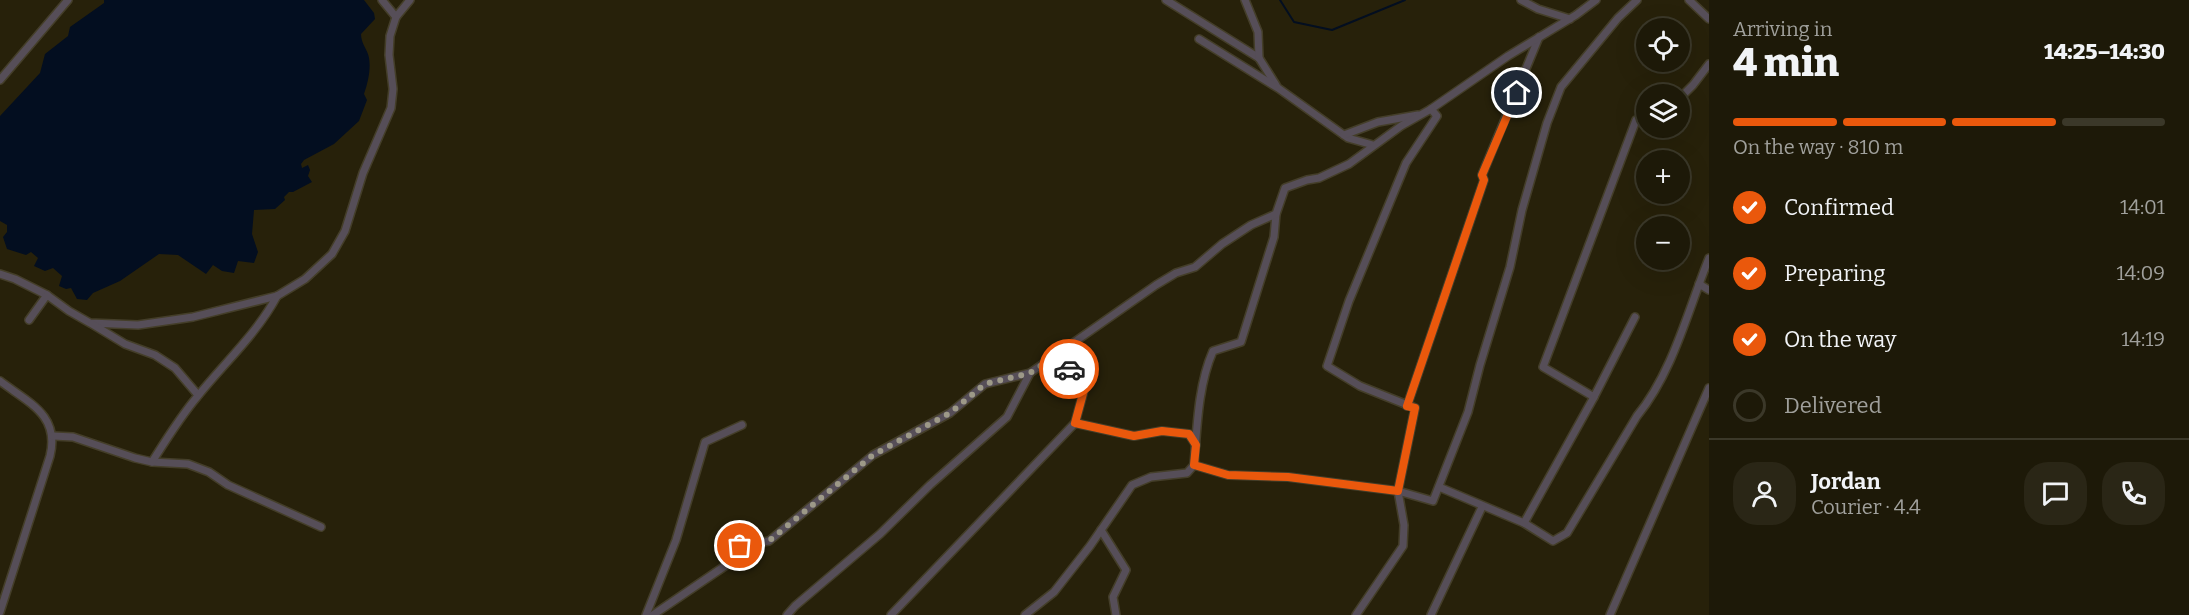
<!DOCTYPE html>
<meta charset="utf-8">
<style>
:root{--surface:#1d1908;--page:#2a2616;--text:#f1f3f6;--muted:#a0a09c;--line:#3b3829;--accent:#ea580c}
body{margin:0;font-family:Bitter,serif;background:var(--page);color:var(--text);height:100vh;display:flex;flex-direction:column;font-size:22px;white-space:nowrap}
*{box-sizing:border-box;margin:0}
p{font-size:20px;color:var(--muted)}
.icon{flex:none;width:33px;height:33px;fill:none;stroke:currentColor;stroke-width:2;stroke-linecap:round;stroke-linejoin:round}
.map{position:relative;flex:1;overflow:hidden}
.side{display:flex;flex-direction:column;background:var(--surface);width:480px}
.side>*{flex:none}
.buttons{position:absolute;left:1636px;top:18px;display:grid;gap:12px}
.buttons a{display:grid;place-items:center;width:54px;height:54px;border-radius:50%;background:var(--surface);box-shadow:0 6px 24px #0002,0 0 0 2px var(--line);font-size:30px}
.pin{position:absolute;display:grid;place-items:center;width:51px;height:51px;color:#fff;margin:-26px;border:3px solid #fff;border-radius:50%;box-shadow:0 2px 6px #0007}
.courier{position:absolute;display:grid;place-items:center;width:60px;height:60px;margin:-30px;border:4px solid #ea580c;border-radius:50%;background:#fff;color:#222;box-shadow:0 2px 8px #0007}
.summary em{font-style:normal;font-weight:800}
.summary div{display:flex;flex-direction:column-reverse}
.summary{display:flex;align-items:center;justify-content:space-between;height:102px;padding:0 24px}
h1{font-size:39px;font-weight:800;line-height:45px}
.bar{display:grid;grid-template-columns:repeat(4,1fr);gap:9px 6px;align-content:center;height:72px;padding:0 24px}
.bar i{height:8px;border-radius:4px;background:var(--line)}
.bar .on{background:var(--accent)}
.bar p{grid-column:span 4}
.line{display:flex;align-items:center;gap:15px;padding:0 24px;border-top:2px solid var(--line)}
.line div{flex:1}
.round{display:grid;place-items:center;flex:none;width:63px;height:63px;border-radius:24px;background:var(--page)}
ol{padding:0 24px;list-style:none}
li{display:flex;align-items:center;gap:18px;height:66px}
li p{margin-inline-start:auto}
li .icon{padding:6px;border-radius:50%;background:var(--accent);color:#fff;stroke-width:4}
li:last-child{color:var(--muted)}
li i{width:33px;height:33px;border:3px solid var(--line);border-radius:50%}
main{display:flex;flex:1;min-height:0}
.map>svg:first-child{display:block}
.water{fill:#030e20}
.lines{fill:none;stroke-linecap:round;stroke-linejoin:round}
.stream{stroke:#030e20;stroke-width:2}
.minor-casing{stroke:#443e29;stroke-width:10}
.minor{stroke:#564e58;stroke-width:7}
.done{stroke:#9d9988;stroke-width:6;stroke-dasharray:0 10.8}
.route{stroke:#ea580c;stroke-width:8}
</style>
<main>
<div class="map">
<svg width="1709" height="615" viewBox="0 0 1709 615">
<rect width="100%" height="100%" fill="#27210a"/>
<path class="water" d="M104 0H364L374 13 375 19 361 34C361 44 368 50 369 58 371 69 368 83 364 94L367 100 359 121 334 144 304 160 301 164 302 168 308 165 310 170 308 176 312 182 293 192H289L284 197 285 200 275 209 254 210 252 234 258 252 254 263 238 261 234 273 222 271 213 265 206 274 178 255 159 254 120 281 93 293 87 300 77 299 71 288 66 289 59 286 62 276 53 268 45 271 34 266 38 258 31 252 26 255 7 249 3 237 7 232V225L0 221V116L40 73 45 54 68 36 70 27 104 3Z"/>
<g class="lines">
<polyline class="stream" points="1280,0 1294,22 1332,30 1405,0"/>
<g class="minor-casing">
<g id="minor">
<polyline points="382,0 396,17"/>
<polyline points="1166,0 1259,58 1276,85"/>
<polyline points="1245,0 1258,32 1259,58"/>
<polyline points="1521,0 1538,9 1570,19"/>
<polyline points="1689,0 1709,19"/>
<polyline points="1199,39 1278,88 1348,138 1373,145"/>
<polyline points="0,80 68,0"/>
<polyline points="1680,98 1693,85 1709,64"/>
<polyline points="1344,135 1378,122 1418,115"/>
<polyline points="0,274 15,279 47,295"/>
<polyline points="1699,284 1709,290"/>
<polyline points="29,320 47,295 69,311 90,323 138,325 193,317 277,296 305,279 332,254 345,231 363,173 391,108 393,89 389,55 390,36 396,17 410,0"/>
<polyline points="92,324 125,344 155,355 175,368 198,395"/>
<path d="M0 381C29 403 60 415 50 456L0 612"/>
<polyline points="1594,397 1543,367 1636,120 1647,124"/>
<polyline points="1407,406 1484,180 1482,175 1539,37"/>
<polyline points="1075,423 1134,436 1162,431 1189,434 1196,445"/>
<polyline points="53,436 73,437 135,458 152,462 188,464 209,472 228,485 321,527"/>
<path d="M152 462C166 440 180 417 197 397 224 363 256 335 277 296"/>
<polyline points="1194,465 1228,475 1288,477 1398,491 1433,501 1468,412 1480,365 1510,267 1522,210 1547,123 1561,87 1618,18 1637,0"/>
<path d="M1194 465C1197 428 1198 385 1213 351L1241 342 1274 237 1276 214"/>
<path d="M1439 487 1524 523 1553 541 1567 533 1637 416C1673 372 1688 310 1709 258"/>
<polyline points="1524,523 1594,397 1635,317"/>
<polyline points="1101,530 1126,570 1113,597 1116,615"/>
<polyline points="646,615 676,540 705,442 742,425"/>
<polyline points="653,615 725,566 740,546 769,541 873,455 950,413 985,384 1030,373 1156,285 1176,273 1195,267 1222,244 1251,225 1276,214 1285,188 1307,180 1319,178 1349,164 1401,126 1431,109 1508,56 1576,15 1596,0"/>
<polyline points="787,615 795,606 880,534 930,485 1007,417 1030,373"/>
<polyline points="891,615 1075,423 1084,390 1071,370 1048,361"/>
<polyline points="1025,615 1054,592 1090,546 1132,485 1151,477 1187,473 1194,465"/>
<polyline points="1356,615 1403,546 1404,525 1398,491 1415,408 1360,386 1327,366 1349,301 1406,163 1437,116 1431,109"/>
<polyline points="1431,615 1482,507"/>
<polyline points="1610,615 1709,388"/>
</g>
</g>
<use href="#minor" class="minor"/>
</g>
<g class="lines">
<polyline class="done" points="740,546 769,541 873,455 950,413 985,384 1030,373 1048,361 1069,369"/>
<polyline class="route" points="1069,369 1084,390 1075,423 1134,436 1162,431 1189,434 1196,445 1194,465 1228,475 1288,477 1398,491 1415,408 1407,406 1484,180 1482,175 1517,93"/>
</g>
</svg>
<div class="buttons">
<a><svg class="icon" aria-label="locate" viewBox="0 0 24 24"><circle cx="12" cy="12" r="6"/><path d="M12 2v4M12 18v4M2 12h4M18 12h4"/></svg></a>
<a><svg class="icon" aria-label="layers" viewBox="0 0 24 24"><path d="M12 4l9 5-9 5-9-5zM3 14l9 5 9-5"/></svg></a>
<a>+</a>
<a>−</a>
</div>
<div class="pin" style="left:740px;top:546px;background:#ea580c"><svg class="icon" aria-label="bag" viewBox="0 0 24 24"><path d="M5 8h14l-1 12H6zM9 8a3 3 0 0 1 6 0"/></svg></div>
<div class="pin" style="left:1517px;top:93px;background:#1f2937"><svg class="icon" aria-label="home" viewBox="0 0 24 24"><path d="M3 11l9-7 9 7M6 9v11h12V9"/></svg></div>
<div class="courier" style="left:1069px;top:369px"><svg class="icon" aria-label="car" viewBox="0 0 24 24"><path d="M5 17H2v-5l4-1 3-4h7l3 4 3 1v5h-3M9 17h6M6 11h13"/><circle cx="7" cy="17" r="2"/><circle cx="17" cy="17" r="2"/></svg></div>
</div>
<section class="side">
<div class="summary"><div><h1>4 min</h1><p>Arriving in</p></div><em>14:25–14:30</em></div>
<div class="bar"><i class="on"></i><i class="on"></i><i class="on"></i><i></i><p>On the way · 810 m</p></div>
<ol>
<li><svg class="icon" aria-label="check" viewBox="0 0 24 24"><path d="M5 12l5 5 9-10"/></svg>Confirmed<p>14:01</p></li>
<li><svg class="icon" aria-label="check" viewBox="0 0 24 24"><path d="M5 12l5 5 9-10"/></svg>Preparing<p>14:09</p></li>
<li><svg class="icon" aria-label="check" viewBox="0 0 24 24"><path d="M5 12l5 5 9-10"/></svg>On the way<p>14:19</p></li>
<li><i></i>Delivered</li>
</ol>
<div class="line" style="height:108px"><a class="round"><svg class="icon" aria-label="person" viewBox="0 0 24 24"><circle cx="12" cy="8" r="4"/><path d="M4 21q1-7 8-7t8 7"/></svg></a><div><b>Jordan</b><p>Courier · 4.4</p></div><a class="round"><svg class="icon" aria-label="chat" viewBox="0 0 24 24"><path d="M4 5h16v11H9l-5 4z"/></svg></a><a class="round"><svg class="icon" aria-label="phone" viewBox="0 0 24 24"><path d="M5 4h4l2 5-3 2q2 4 5 5l2-3 5 2v4C11 20 4 13 5 4z"/></svg></a></div>
</section>
</main>
